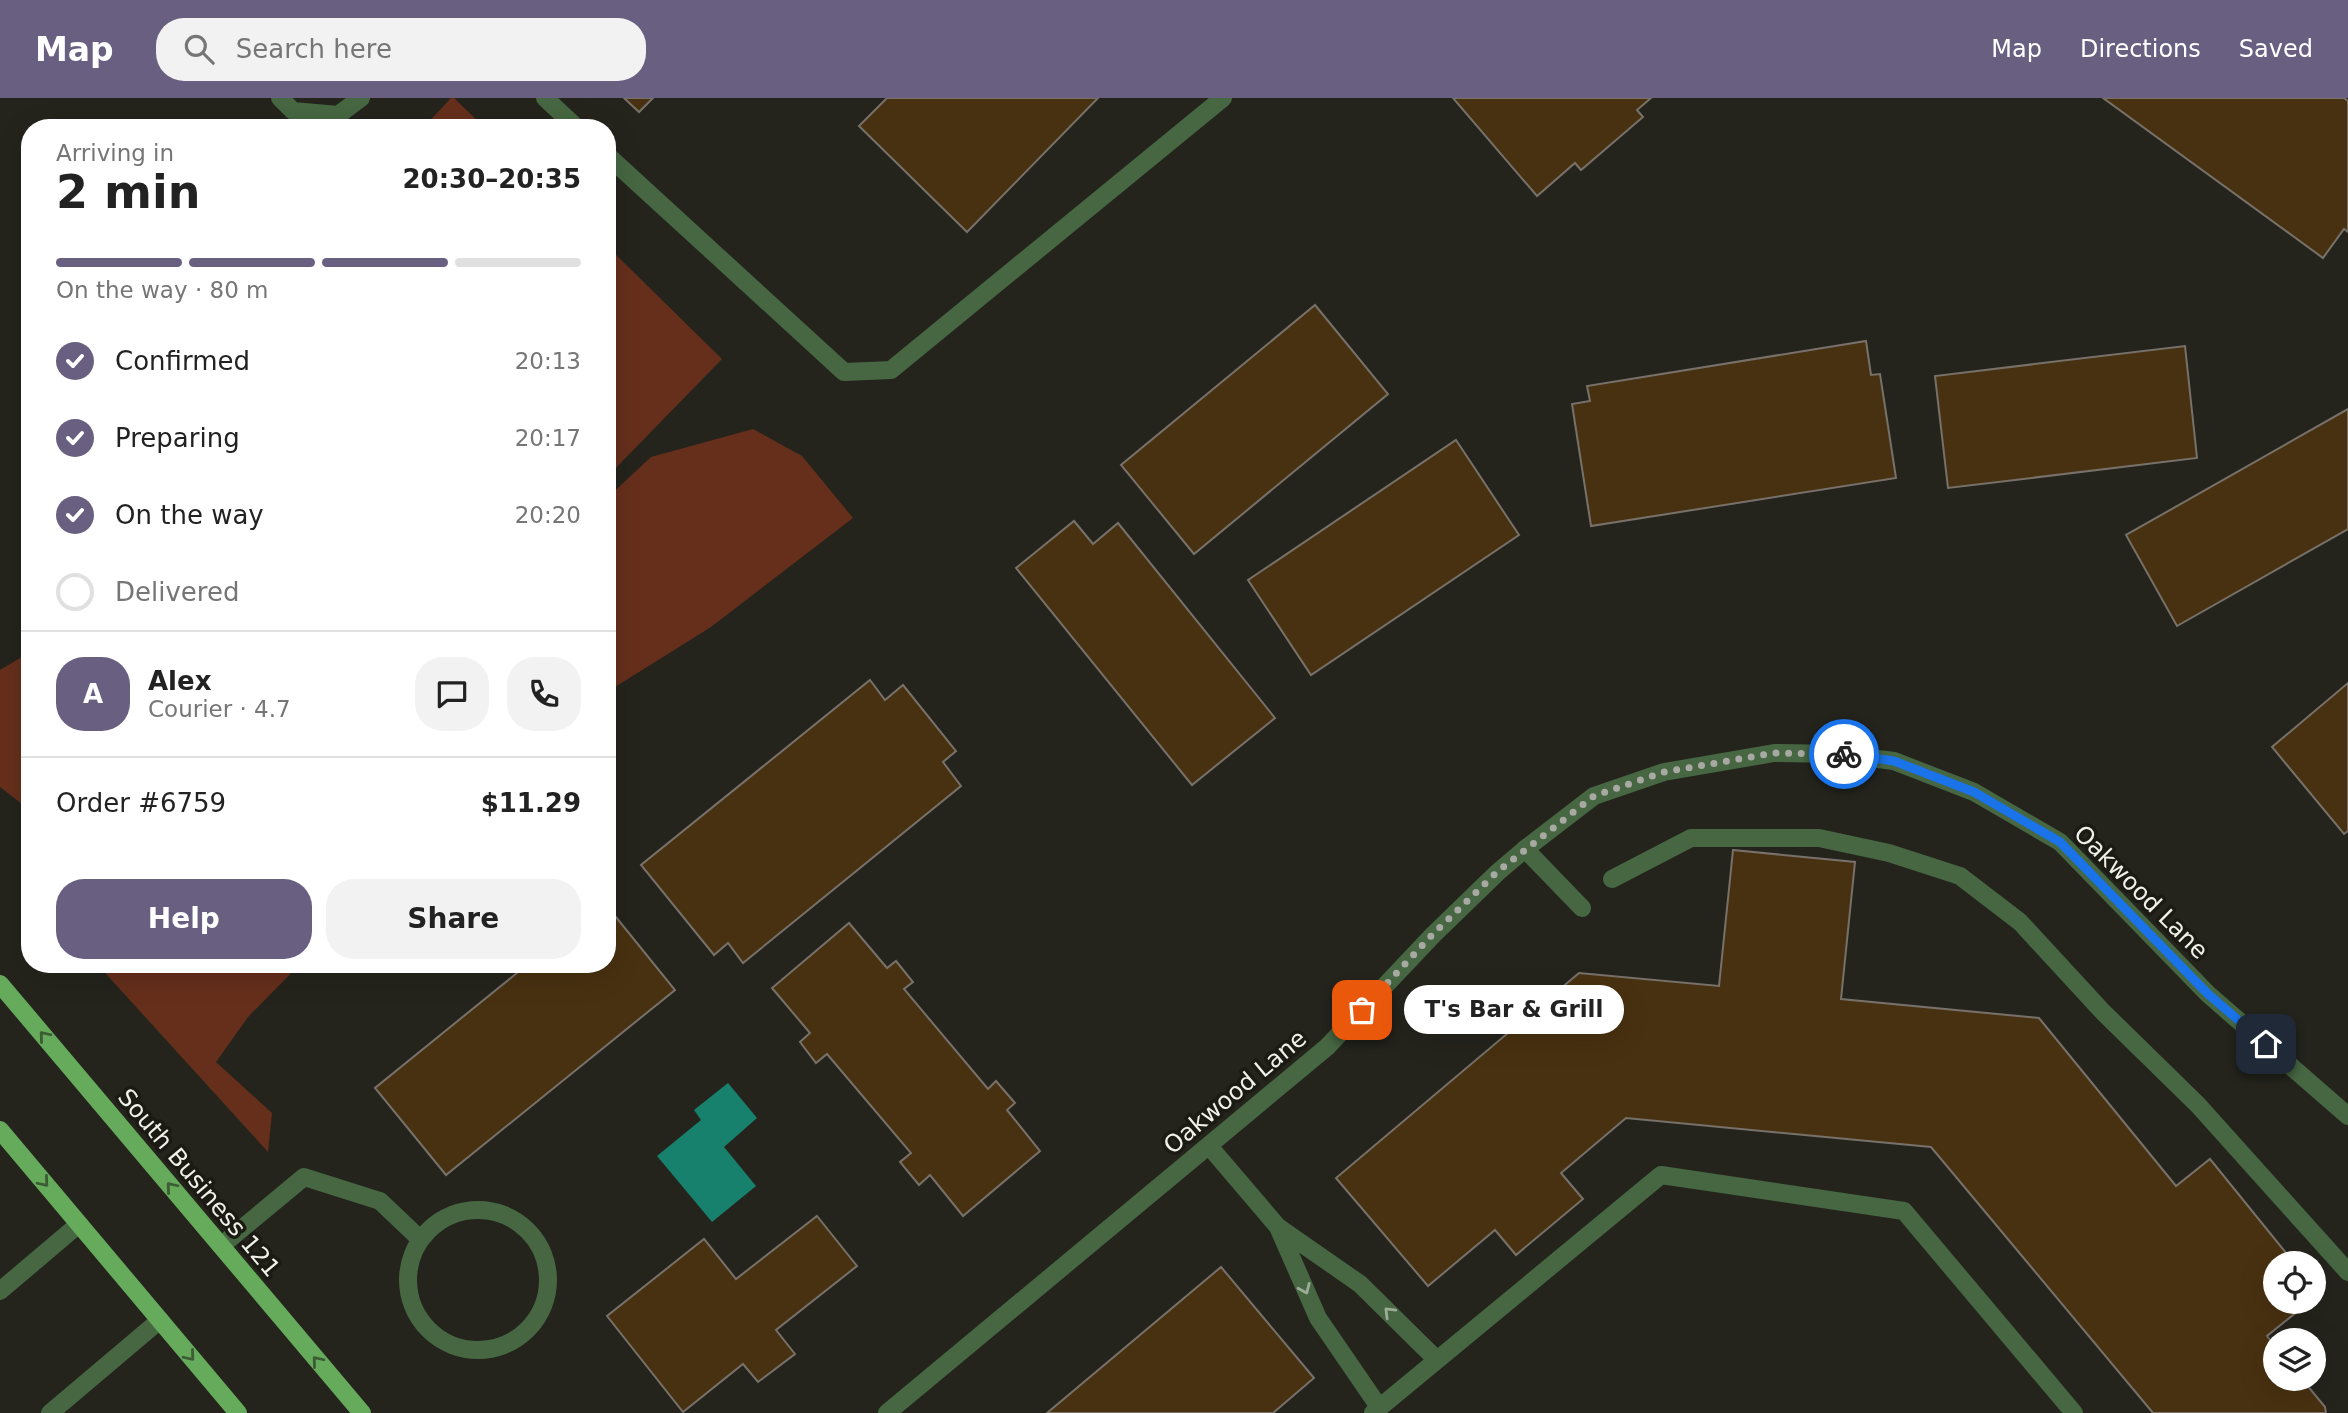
<!DOCTYPE html>
<meta charset="utf-8">
<style>
:root{--surface:#fff;--page:#f2f2f2;--text:#222;--muted:#767676;--line:#e0e0e0;--accent:#685f81}
body{margin:0;font-family:"DejaVu Sans",sans-serif;background:var(--page);color:var(--text);height:100vh;display:flex;flex-direction:column;font-size:26px;white-space:nowrap}
*{box-sizing:border-box;margin:0}
p{font-size:23px;color:var(--muted)}
.icon{flex:none;width:38px;height:38px;fill:none;stroke:currentColor;stroke-width:2;stroke-linecap:round;stroke-linejoin:round}
.map{position:relative;flex:1;overflow:hidden}
.side{position:absolute;left:21px;top:21px;width:595px;height:854px;display:flex;flex-direction:column;background:var(--surface);border-radius:28px;box-shadow:0 7px 28px #0002}
.side>*{flex:none}
.tools{position:absolute;left:2263px;top:1153px;display:grid;gap:14px}
.tools a{display:grid;place-items:center;width:63px;height:63px;border-radius:50%;background:var(--surface);box-shadow:0 7px 28px #0002;font-size:35px}
.pin{position:absolute;display:grid;place-items:center;width:60px;height:60px;color:#fff;margin:-30px;border-radius:14px;box-shadow:0 4px 10px #0006}
.courier{position:absolute;display:grid;place-items:center;width:70px;height:70px;margin:-35px;border:5px solid #1a73e8;border-radius:50%;background:#fff;color:#222;box-shadow:0 2px 9px #0007}
.bubble{position:absolute;height:49px;border-radius:24px;background:var(--surface);box-shadow:0 7px 28px #0002;font-size:23px;font-weight:600;line-height:49px;text-align:center}
.summary em{font-style:normal;font-weight:600}
.summary div{display:flex;flex-direction:column-reverse}
.summary{display:flex;align-items:center;justify-content:space-between;height:119px;padding:0 35px}
h1{font-size:46px;font-weight:600;line-height:52px}
.bar{display:grid;grid-template-columns:repeat(4,1fr);gap:10px 7px;align-content:center;height:84px;padding:0 35px}
.bar i{height:9px;border-radius:5px;background:var(--line)}
.bar .selected{background:var(--accent)}
.bar p{grid-column:span 4}
.line{display:flex;align-items:center;gap:18px;padding:0 35px;border-top:2px solid var(--line)}
.line div{flex:1}
.round{display:grid;place-items:center;flex:none;width:74px;height:74px;border-radius:28px;background:var(--page)}
ol{padding:0 35px;list-style:none}
li{display:flex;align-items:center;gap:21px;height:77px}
li p{margin-inline-start:auto}
li .icon{padding:7px;border-radius:50%;background:var(--accent);color:#fff;stroke-width:4}
li:last-child{color:var(--muted)}
li i{width:38px;height:38px;border:4px solid var(--line);border-radius:50%}
.primary-button{display:flex;gap:14px;margin-top:auto;padding:14px 35px}
.primary-button a{flex:1;height:80px;border-radius:28px;background:var(--accent);color:#fff;font-size:28px;font-weight:600;line-height:80px;text-align:center}
.primary-button a+a{background:var(--page);color:var(--text)}
header{display:flex;align-items:center;gap:42px;box-sizing:border-box;height:98px;padding:0 35px;background:var(--accent);color:#fff}
header strong{font-size:33px}
nav{display:flex;gap:38px;margin-inline-start:auto;font-size:24px}
.search{width:490px;height:63px;background:var(--page);display:flex;align-items:center;gap:18px;box-sizing:border-box;padding:0 24px;border-radius:28px;color:var(--muted);font-size:26px}
.map>svg:first-child{display:block}
.green{fill:#662f1c}
.water{fill:#17816d}
.building{fill:#483110;stroke:#77716a;stroke-width:2}
.lines{fill:none;stroke-linecap:round;stroke-linejoin:round}
.minor{stroke:#466742;stroke-width:18}
.major{stroke:#65ab5b;stroke-width:18}
.oneway{stroke:#3c5c34}
.oneway2{stroke:#9cac97}
.done{stroke:#a9a9a4;stroke-width:7;stroke-dasharray:0 12.6}
.route{stroke:#1a73e8;stroke-width:9}
.labels{text-anchor:middle;dominant-baseline:central;stroke-width:7;stroke-linejoin:round;paint-order:stroke}
.street-label{font-size:24px;fill:#f1f1ec;stroke:#1b1b14}
</style>
<header>
<strong>Map</strong>
<div class="search"><svg class="icon" aria-label="search" viewBox="0 0 24 24"><circle cx="10" cy="10" r="6"/><path d="M15 15l6 6"/></svg>Search here</div>
<nav><a>Map</a><a>Directions</a><a>Saved</a></nav>
</header>
<div class="map">
<svg width="2348" height="1315" viewBox="0 0 2348 1315">
<rect width="100%" height="100%" fill="#24241d"/>
<g class="green">
<polygon points="451,0 454,0 485,30 423,30"/>
<polygon points="607,148 722,261 607,379"/>
<polygon points="753,331 802,358 853,420 711,529 607,594 607,400 651,359"/>
<polygon points="30,554 30,729 22,706 0,689 0,572"/>
<polygon points="97,866 300,866 248,919 216,964 272,1015 268,1054"/>
</g>
<polygon class="water" points="728,985 757,1020 724,1049 756,1088 712,1124 657,1058 701,1022 694,1012"/>
<g class="building">
<polygon points="624,0 653,0 639,14"/>
<polygon points="887,0 1098,0 967,134 859,28"/>
<polygon points="1453,0 1651,0 1637,12 1643,19 1581,72 1575,65 1537,98"/>
<polygon points="2103,0 2344,0 2348,3 2348,134 2344,131 2323,160"/>
<polygon points="1315,207 1388,296 1194,456 1121,367"/>
<polygon points="1866,243 1871,277 1880,276 1896,380 1591,428 1572,306 1590,303 1587,288"/>
<polygon points="2185,248 2197,360 1948,390 1935,278"/>
<polygon points="2348,311 2348,431 2177,528 2126,437"/>
<polygon points="1456,342 1519,437 1311,577 1248,482"/>
<polygon points="1074,423 1093,446 1118,425 1275,620 1192,687 1016,470"/>
<polygon points="870,582 885,602 903,587 956,653 943,664 961,688 743,865 728,845 714,857 641,767"/>
<polygon points="2348,585 2348,733 2344,736 2272,649"/>
<polygon points="1733,752 1855,764 1841,901 2039,920 2176,1088 2210,1061 2295,1166 2275,1166 2275,1204 2309,1204 2267,1238 2275,1248 2275,1281 2302,1281 2325,1309 2326,1315 2153,1315 1931,1049 1626,1020 1561,1075 1583,1101 1516,1157 1495,1132 1428,1188 1336,1080 1579,875 1719,888"/>
<polygon points="607,808 675,892 446,1077 375,990 528,866 607,866"/>
<polygon points="849,825 887,870 896,863 913,884 904,891 988,991 996,983 1015,1005 1007,1012 1040,1053 963,1118 930,1077 919,1087 900,1064 911,1055 827,956 816,965 800,944 810,935 772,890"/>
<polygon points="817,1118 857,1168 776,1232 795,1256 758,1284 743,1266 683,1314 607,1218 704,1141 736,1181"/>
<polygon points="1221,1169 1314,1280 1273,1315 1047,1315"/>
</g>
<g class="lines">
<g class="minor">
<polyline points="280,0 293,13 338,17 361,0"/>
<polyline points="545,0 577,30"/>
<polyline points="607,57 844,274 891,272 1223,0"/>
<polyline points="1525,751 1582,810"/>
<polyline points="1612,781 1691,740 1819,740 1889,755 1960,778 2020,824 2103,914 2198,1007 2348,1174"/>
<polyline points="1209,1048 1278,1129 1360,1186 1437,1262"/>
<circle cx="478" cy="1182" r="70"/>
<polyline points="1278,1129 1318,1220 1379,1309"/>
<polyline points="221,1148 304,1079 380,1103 420,1141"/>
<polyline points="0,1193 79,1126"/>
<polyline points="50,1315 160,1222"/>
<polyline points="887,1315 1327,949 1433,837 1498,774 1525,751 1594,698 1664,674 1774,655 1839,656 1894,663 1974,694 2060,744 2208,896 2348,1018"/>
<polyline points="1373,1315 1661,1077 1904,1113 2074,1315"/>
</g>
<g class="major">
<polyline points="0,886 362,1315"/>
<polyline points="0,1032 238,1315"/>
</g>
</g>
<defs><path id="oneway-chevron" d="M-2-3.5L2.5 0L-2 3.5" fill="none" stroke-width="1.6" stroke-linecap="round" stroke-linejoin="round" transform="scale(1.75)"/></defs>
<g class="oneway">
<use href="#oneway-chevron" transform="translate(44 938) rotate(-130)"/>
<use href="#oneway-chevron" transform="translate(44 1084) rotate(50)"/>
<use href="#oneway-chevron" transform="translate(171 1089) rotate(-130)"/>
<use href="#oneway-chevron" transform="translate(190 1258) rotate(50)"/>
<use href="#oneway-chevron" transform="translate(317 1263) rotate(-130)"/>
</g>
<g class="oneway2">
<use href="#oneway-chevron" transform="translate(1305 1191) rotate(66)"/>
<use href="#oneway-chevron" transform="translate(1389 1214) rotate(-135)"/>
</g>
<g class="lines">
<polyline class="done" points="1362,912 1433,836 1497,774 1594,698 1664,674 1774,655 1844,656"/>
<polyline class="route" points="1844,656 1894,663 1974,694 2060,744 2208,896 2266,946"/>
</g>
<g class="labels">
<g class="street-label">
<text transform="translate(2141 794) rotate(45)">Oakwood Lane</text>
<text transform="translate(1235 994) rotate(-40)">Oakwood Lane</text>
<text transform="translate(199 1085) rotate(50)">South Business 121</text>
</g>
</g>
</svg>
<div class="tools">
<a><svg class="icon" aria-label="locate" viewBox="0 0 24 24"><circle cx="12" cy="12" r="6"/><path d="M12 2v4M12 18v4M2 12h4M18 12h4"/></svg></a>
<a><svg class="icon" aria-label="layers" viewBox="0 0 24 24"><path d="M12 4l9 5-9 5-9-5zM3 14l9 5 9-5"/></svg></a>
</div>
<div class="pin" style="left:1362px;top:912px;background:#ea580c"><svg class="icon" aria-label="bag" viewBox="0 0 24 24"><path d="M5 8h14l-1 12H6zM9 8a3 3 0 0 1 6 0"/></svg></div>
<div class="pin" style="left:2266px;top:946px;background:#1f2937"><svg class="icon" aria-label="home" viewBox="0 0 24 24"><path d="M3 11l9-7 9 7M6 9v11h12V9"/></svg></div>
<div class="courier" style="left:1844px;top:656px"><svg class="icon" aria-label="bike" viewBox="0 0 24 24"><circle cx="6" cy="16" r="4"/><circle cx="18" cy="16" r="4"/><path d="M6 16l4-8h5l3 8M10 8l3 8H6M13 5h3"/></svg></div>
<div class="bubble" style="left:1404px;top:887px;width:220px">T's Bar &amp; Grill</div>
<section class="side">
<div class="summary"><div><h1>2 min</h1><p>Arriving in</p></div><em>20:30–20:35</em></div>
<div class="bar"><i class="selected"></i><i class="selected"></i><i class="selected"></i><i></i><p>On the way · 80 m</p></div>
<ol>
<li><svg class="icon" aria-label="check" viewBox="0 0 24 24"><path d="M5 12l5 5 9-10"/></svg>Confirmed<p>20:13</p></li>
<li><svg class="icon" aria-label="check" viewBox="0 0 24 24"><path d="M5 12l5 5 9-10"/></svg>Preparing<p>20:17</p></li>
<li><svg class="icon" aria-label="check" viewBox="0 0 24 24"><path d="M5 12l5 5 9-10"/></svg>On the way<p>20:20</p></li>
<li><i></i>Delivered</li>
</ol>
<div class="line" style="height:126px"><b class="round" style="background:var(--accent);color:#fff">A</b><div><b>Alex</b><p>Courier · 4.7</p></div><a class="round"><svg class="icon" aria-label="chat" viewBox="0 0 24 24"><path d="M4 5h16v11H9l-5 4z"/></svg></a><a class="round"><svg class="icon" aria-label="phone" viewBox="0 0 24 24"><path d="M5 4h4l2 5-3 2q2 4 5 5l2-3 5 2v4C11 20 4 13 5 4z"/></svg></a></div>
<div class="line" style="height:91px"><div>Order #6759</div><b>$11.29</b></div>
<div class="primary-button"><a>Help</a><a>Share</a></div>
</section>
</div>
